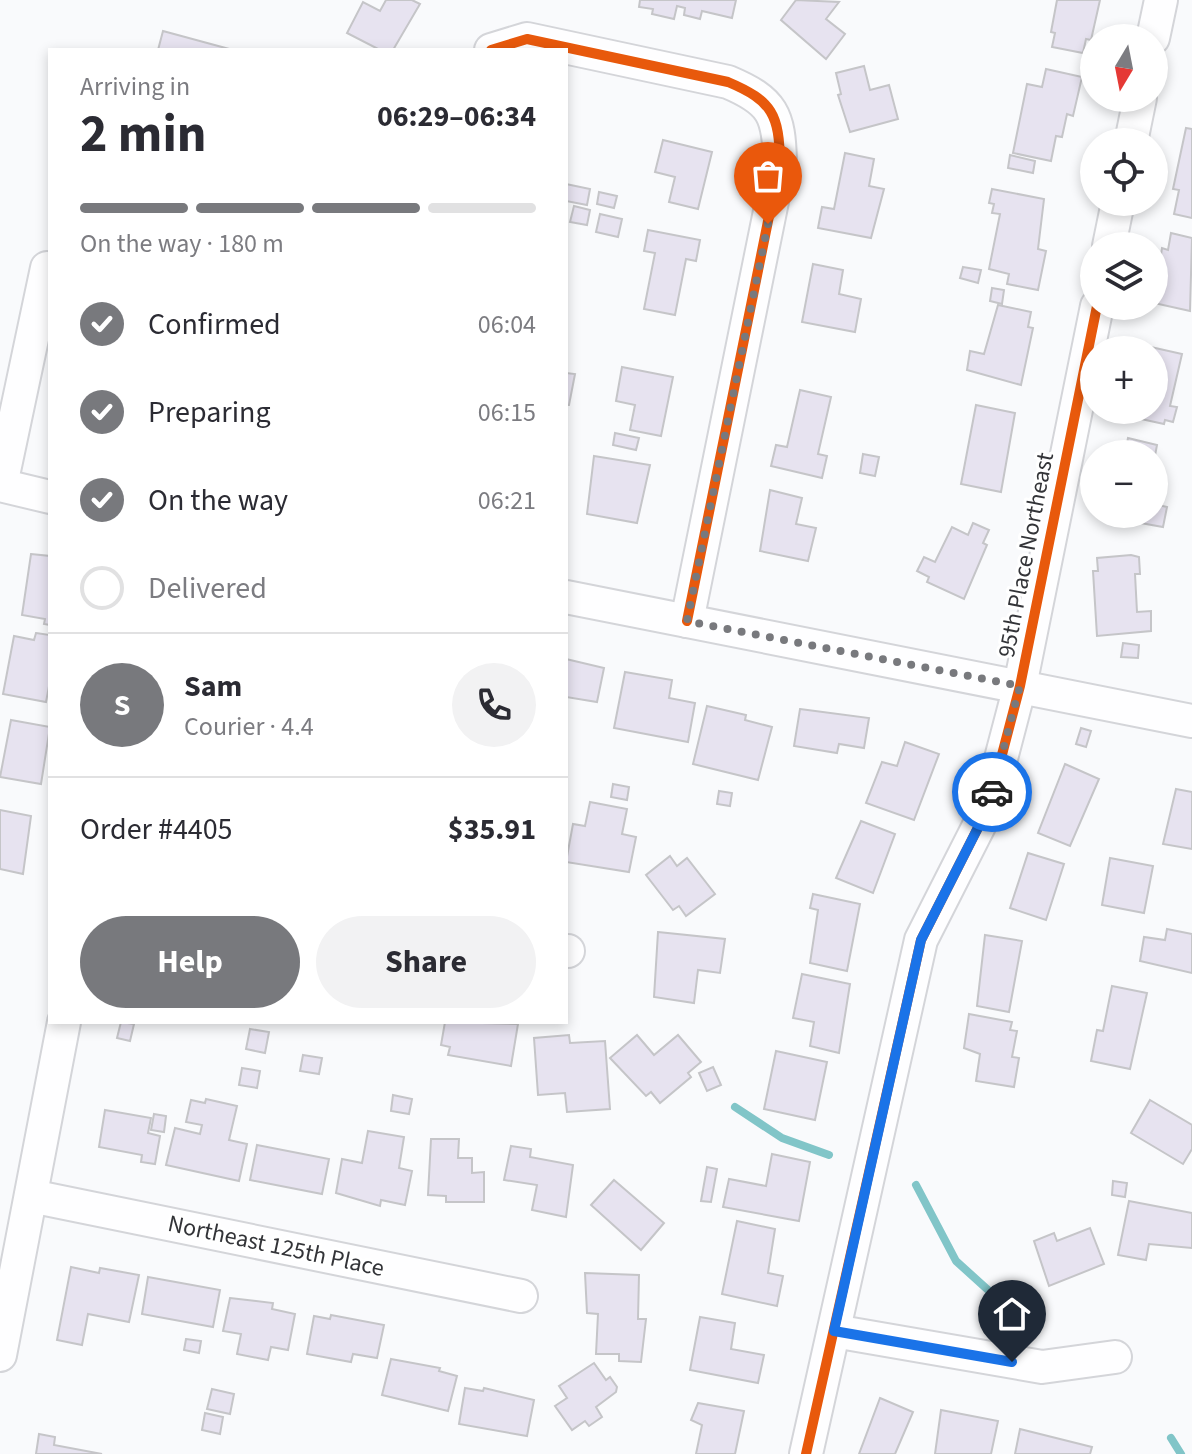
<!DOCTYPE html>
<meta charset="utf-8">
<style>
:root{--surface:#fff;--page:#f2f2f3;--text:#2b2b33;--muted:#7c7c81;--line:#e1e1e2;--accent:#78797d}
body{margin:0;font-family:"Source Sans 3",sans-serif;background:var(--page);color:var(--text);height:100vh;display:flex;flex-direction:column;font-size:30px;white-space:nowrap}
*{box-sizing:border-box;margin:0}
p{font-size:26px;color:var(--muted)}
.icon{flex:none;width:44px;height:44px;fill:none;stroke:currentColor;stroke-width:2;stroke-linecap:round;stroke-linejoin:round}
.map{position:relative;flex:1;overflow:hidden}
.side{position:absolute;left:48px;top:48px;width:520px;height:976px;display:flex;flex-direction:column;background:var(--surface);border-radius:0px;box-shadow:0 4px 12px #0003}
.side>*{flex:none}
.needle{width:52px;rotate:190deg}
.buttons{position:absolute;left:1080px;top:24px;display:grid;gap:16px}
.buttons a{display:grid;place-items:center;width:88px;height:88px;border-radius:50%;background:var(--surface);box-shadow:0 4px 12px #0003;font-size:40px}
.pin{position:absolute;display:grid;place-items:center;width:68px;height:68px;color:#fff;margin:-82px -34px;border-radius:50% 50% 50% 0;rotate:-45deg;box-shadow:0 0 8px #0007}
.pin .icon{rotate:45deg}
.courier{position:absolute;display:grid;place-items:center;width:80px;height:80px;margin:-40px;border:6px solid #1a73e8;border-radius:50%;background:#fff;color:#222;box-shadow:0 2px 10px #0007}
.headline em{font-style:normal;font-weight:700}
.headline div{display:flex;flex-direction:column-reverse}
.headline{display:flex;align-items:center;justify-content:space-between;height:136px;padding:0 32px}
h1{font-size:52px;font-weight:700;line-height:60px}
.bar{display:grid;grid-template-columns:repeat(4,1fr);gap:12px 8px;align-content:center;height:96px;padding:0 32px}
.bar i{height:10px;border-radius:6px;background:var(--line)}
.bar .selected{background:var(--accent)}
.bar p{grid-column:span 4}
.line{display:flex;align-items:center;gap:20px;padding:0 32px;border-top:2px solid var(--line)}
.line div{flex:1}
.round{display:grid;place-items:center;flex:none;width:84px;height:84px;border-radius:42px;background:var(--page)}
ol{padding:0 32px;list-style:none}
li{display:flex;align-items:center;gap:24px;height:88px}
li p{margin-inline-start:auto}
li .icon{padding:8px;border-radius:50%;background:var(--accent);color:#fff;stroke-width:4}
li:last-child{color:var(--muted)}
li i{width:44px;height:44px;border:4px solid var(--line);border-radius:50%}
.cta{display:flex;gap:16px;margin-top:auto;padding:16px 32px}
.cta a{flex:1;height:92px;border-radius:48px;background:var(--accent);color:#fff;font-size:32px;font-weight:700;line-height:92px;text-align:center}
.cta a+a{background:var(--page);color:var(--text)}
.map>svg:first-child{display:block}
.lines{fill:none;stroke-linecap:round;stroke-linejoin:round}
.stream{stroke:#81c5c8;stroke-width:8}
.building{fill:#e7e3f0;stroke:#c5c5c8;stroke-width:2}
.minor-casing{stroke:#d4d5d9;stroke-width:36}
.minor{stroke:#fefeff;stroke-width:32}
.cycleway-casing{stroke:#fff;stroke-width:15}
.cycleway{stroke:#e8590c;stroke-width:10}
.done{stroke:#78797d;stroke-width:8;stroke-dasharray:0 14.4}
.route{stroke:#1a73e8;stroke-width:10}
.labels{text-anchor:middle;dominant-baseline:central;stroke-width:6;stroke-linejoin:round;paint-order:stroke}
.street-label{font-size:24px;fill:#333438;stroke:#fff}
</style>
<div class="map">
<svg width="1192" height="1454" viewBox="0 0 1192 1454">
<rect width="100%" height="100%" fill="#f9fafc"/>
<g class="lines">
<g class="stream">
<polyline points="735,1107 782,1138 829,1155"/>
<polyline points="916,1185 956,1261 1019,1318"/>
<polyline points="1171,1438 1181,1454"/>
</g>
</g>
<g class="building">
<polygon points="386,0 412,0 420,4 393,50 380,50 347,33 363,2 380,11"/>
<polygon points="640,0 736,0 732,18 702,11 700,19 684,15 685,8 677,6 674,19 652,14 653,9 639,7"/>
<polygon points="796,0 839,2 826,19 845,34 826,59 781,20"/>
<polygon points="1057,0 1100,0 1091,40 1086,39 1083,53 1052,47 1055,33 1051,32"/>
<polygon points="163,31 233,50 158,50"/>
<polygon points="864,66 870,90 889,85 898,119 850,132 838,95 841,94 836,73"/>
<polygon points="1046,69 1082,77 1073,116 1067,114 1062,137 1056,136 1051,161 1013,153 1027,84 1042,87"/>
<polygon points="1186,128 1192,129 1192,218 1174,214 1179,190 1173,189"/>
<polygon points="663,140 712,152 698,209 669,202 675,177 655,172"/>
<polygon points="845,153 874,159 869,186 884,189 871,238 818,228 822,207 834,209"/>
<polygon points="1010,155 1035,161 1033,173 1008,168"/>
<polygon points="566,184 590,189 587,205 566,201"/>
<polygon points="992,189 1044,199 1038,249 1046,251 1038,290 1007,284 1009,274 989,269 1000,214 992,213 994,204 989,203"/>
<polygon points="599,192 617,196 614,208 597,204"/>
<polygon points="574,206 590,210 587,225 570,222"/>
<polygon points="600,214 622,219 618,237 596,232"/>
<polygon points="648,230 700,240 696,261 686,259 675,315 644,309 655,253 644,251"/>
<polygon points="1171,233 1192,238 1190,311 1154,303 1162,248 1168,250"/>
<polygon points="813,264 843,270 839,294 861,299 855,332 802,322"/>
<polygon points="963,267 981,270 978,283 960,278"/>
<polygon points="992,288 1004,290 1002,304 990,301"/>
<polygon points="998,305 1031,312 1028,327 1033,328 1021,385 967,370 970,351 984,354"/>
<polygon points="1142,345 1182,354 1170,406 1177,407 1173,422 1165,420 1164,424 1132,417 1134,410 1154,410 1154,350 1141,350"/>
<polygon points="622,367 673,377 661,436 630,430 635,405 616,401"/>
<polygon points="566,373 575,374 569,405 566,405"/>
<polygon points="800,390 831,397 818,454 827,456 822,478 771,466 776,445 787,447"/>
<polygon points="976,405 1015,413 1001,492 961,484"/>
<polygon points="615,433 639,438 636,450 613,445"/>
<polygon points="1128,438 1157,445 1154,461 1154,454 1125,454"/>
<polygon points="863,454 879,457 875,476 860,473"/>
<polygon points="594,456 650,465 637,523 587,514"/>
<polygon points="770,490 802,498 796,524 816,528 808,561 760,551"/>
<polygon points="1154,504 1167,507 1163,527 1107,517 1107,514 1154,514"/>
<polygon points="973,523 989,530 983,543 987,545 964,599 927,582 929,577 917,571 924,557 935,562 952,527 968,535"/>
<polygon points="31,554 50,556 50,625 44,624 45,619 22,615"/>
<polygon points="1131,555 1139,557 1140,574 1135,574 1137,612 1151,611 1151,631 1097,636 1093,571 1098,571 1097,558"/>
<polygon points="36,633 50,635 50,681 46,702 3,694 14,636 34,640"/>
<polygon points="1123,643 1139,645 1138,658 1121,657"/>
<polygon points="566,659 604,668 597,702 566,697"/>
<polygon points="625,672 672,680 669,698 695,703 688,742 614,728"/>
<polygon points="707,706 746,715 745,720 772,727 758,780 693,764"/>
<polygon points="800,709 869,718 864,748 839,744 837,753 794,746"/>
<polygon points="11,720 50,727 41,784 0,777"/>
<polygon points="1081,728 1091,731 1086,747 1076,744"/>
<polygon points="905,742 939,754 914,820 866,803 882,762 897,766"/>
<polygon points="1065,764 1099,779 1070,846 1038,833"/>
<polygon points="613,784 629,787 627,800 611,797"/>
<polygon points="1176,789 1192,792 1192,849 1163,844"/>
<polygon points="719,791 732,793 730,806 717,804"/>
<polygon points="590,802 627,809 622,834 636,837 629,872 566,862 573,824 585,826"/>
<polygon points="0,810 31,816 23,874 0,869"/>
<polygon points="861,821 895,834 873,893 836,878"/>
<polygon points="1028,853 1064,864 1046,920 1010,908"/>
<polygon points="670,856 677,866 687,858 715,894 686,916 679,906 673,910 646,875"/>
<polygon points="1110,858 1153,866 1144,913 1102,905"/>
<polygon points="813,894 860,904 847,971 810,963 818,910 810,908"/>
<polygon points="1167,929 1192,934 1192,973 1140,961 1144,937 1165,940"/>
<polygon points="658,932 725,939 720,973 698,970 694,1003 654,997"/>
<polygon points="985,935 1022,941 1009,1012 977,1006"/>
<polygon points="802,974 850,984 839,1053 810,1046 814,1022 793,1018"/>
<polygon points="1112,986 1147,993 1130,1069 1091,1061 1097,1030 1103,1031"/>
<polygon points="969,1014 1012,1022 1010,1030 1017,1031 1012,1057 1019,1058 1014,1087 976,1081 980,1054 964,1048"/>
<polygon points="121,1022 134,1024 130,1041 117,1038"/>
<polygon points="445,1022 518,1024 511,1066 448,1055 450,1047 441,1045"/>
<polygon points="250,1029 269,1032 265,1053 246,1049"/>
<polygon points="569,1035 570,1043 605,1041 610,1109 567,1112 565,1093 538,1095 534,1038"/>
<polygon points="637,1035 654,1055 678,1035 701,1062 688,1073 691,1077 660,1103 651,1092 646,1096 610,1058"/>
<polygon points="776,1051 827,1062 815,1120 764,1109"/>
<polygon points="303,1055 322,1058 319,1074 300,1071"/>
<polygon points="713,1067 721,1085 707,1091 699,1073"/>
<polygon points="242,1068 260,1071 257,1088 239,1085"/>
<polygon points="393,1095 412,1099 409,1114 391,1111"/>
<polygon points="206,1099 237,1106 229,1140 247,1144 239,1181 166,1165 175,1128 200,1134 202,1125 186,1122 191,1100 205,1103"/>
<polygon points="1150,1100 1192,1125 1192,1149 1183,1164 1131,1133"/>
<polygon points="105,1110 151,1118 148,1133 160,1136 155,1164 141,1162 142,1155 99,1147"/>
<polygon points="154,1114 166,1116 164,1132 151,1130"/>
<polygon points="368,1131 404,1137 399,1168 412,1171 405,1205 381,1200 380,1206 336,1193 342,1159 362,1163"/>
<polygon points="431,1139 459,1139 458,1158 472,1158 472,1173 484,1172 484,1202 446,1202 446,1196 428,1195"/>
<polygon points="257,1145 329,1159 322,1194 250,1180"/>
<polygon points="511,1146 531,1149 530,1157 573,1165 566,1217 532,1210 537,1185 504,1180"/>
<polygon points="772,1154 810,1162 799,1221 723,1207 729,1179 766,1186"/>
<polygon points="707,1167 717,1169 711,1202 701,1201"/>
<polygon points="614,1180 664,1223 641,1250 591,1205"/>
<polygon points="1113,1181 1127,1183 1125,1197 1112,1195"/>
<polygon points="1129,1201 1192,1213 1192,1248 1149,1244 1146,1260 1118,1255"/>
<polygon points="737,1221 775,1229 768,1273 783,1276 777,1306 722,1294"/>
<polygon points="1090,1228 1104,1264 1049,1286 1034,1241 1054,1233 1057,1241"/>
<polygon points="71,1267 99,1273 100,1268 139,1275 129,1322 88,1314 82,1345 57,1340"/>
<polygon points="585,1273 639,1275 638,1319 646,1319 641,1362 619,1361 619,1354 596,1354 598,1314 587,1313"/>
<polygon points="148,1277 220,1290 213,1327 142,1314"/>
<polygon points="230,1298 273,1303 272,1309 295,1314 288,1350 271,1347 268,1360 237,1354 241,1334 223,1331"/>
<polygon points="331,1315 384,1325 377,1358 353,1354 351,1362 307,1354 314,1316 330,1319"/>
<polygon points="700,1317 735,1323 731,1349 764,1355 758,1383 690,1370"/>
<polygon points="186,1339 201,1341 199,1353 184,1350"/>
<polygon points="391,1359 440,1368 439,1371 457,1376 448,1411 382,1395"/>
<polygon points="594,1363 606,1380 610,1377 617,1387 616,1392 596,1407 602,1417 589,1426 585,1421 572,1430 555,1406 567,1398 559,1386"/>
<polygon points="465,1388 483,1391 484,1388 534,1400 527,1436 459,1424"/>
<polygon points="212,1389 234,1394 230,1414 207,1409"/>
<polygon points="880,1398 913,1412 895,1454 859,1454"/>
<polygon points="698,1403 744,1411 735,1454 696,1454 702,1425 691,1420"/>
<polygon points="941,1410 998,1421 991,1454 935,1454"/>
<polygon points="205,1413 223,1417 220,1434 202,1430"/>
<polygon points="1020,1429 1092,1447 1090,1454 1015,1454"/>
<polygon points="39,1434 55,1437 54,1445 102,1454 36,1454"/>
</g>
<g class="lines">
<g class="minor-casing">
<g id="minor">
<polyline points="1153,38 1161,0"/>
<path d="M491 50 527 39 728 82C773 101 779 115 780 162L687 621"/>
<polyline points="1131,142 1140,98"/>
<polyline points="1109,246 1118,202"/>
<polyline points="0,485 50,497"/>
<polyline points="1,485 47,268"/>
<polyline points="566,597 1192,721"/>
<polyline points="566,951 568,951"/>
<polyline points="31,1196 521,1296"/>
<polyline points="834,1331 1042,1367 1115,1357"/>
<polyline points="0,1355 64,1022"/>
<polyline points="806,1454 921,940 988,808 1020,686 1097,306"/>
</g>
</g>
<use href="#minor" class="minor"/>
<g class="cycleway-casing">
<g id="cycleway">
<path d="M491 50 527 39 728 82C773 101 779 115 780 162L687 621"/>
<polyline points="806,1454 921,940 988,808 1020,686 1097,306"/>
</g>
</g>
<use href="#cycleway" class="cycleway"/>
</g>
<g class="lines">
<polyline class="done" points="768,224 687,621 1020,686 992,792"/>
<polyline class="route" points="992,792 988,808 921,940 834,1331 1012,1362"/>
</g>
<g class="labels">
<g class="street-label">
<text transform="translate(1026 555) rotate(-79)">95th Place Northeast</text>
<text transform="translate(276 1246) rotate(12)">Northeast 125th Place</text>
</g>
</g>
</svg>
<div class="buttons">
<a><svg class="needle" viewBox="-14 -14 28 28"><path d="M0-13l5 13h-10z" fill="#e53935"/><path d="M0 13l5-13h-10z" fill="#7c7c81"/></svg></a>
<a><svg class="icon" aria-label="locate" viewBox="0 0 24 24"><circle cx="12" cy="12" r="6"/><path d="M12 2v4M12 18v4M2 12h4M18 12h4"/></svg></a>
<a><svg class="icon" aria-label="layers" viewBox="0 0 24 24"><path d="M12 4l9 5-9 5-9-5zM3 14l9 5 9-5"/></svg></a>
<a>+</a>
<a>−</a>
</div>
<div class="pin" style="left:768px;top:224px;background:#ea580c"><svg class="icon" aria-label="bag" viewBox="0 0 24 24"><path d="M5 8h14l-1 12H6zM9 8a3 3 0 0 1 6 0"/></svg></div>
<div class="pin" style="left:1012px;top:1362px;background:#1f2937"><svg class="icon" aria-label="home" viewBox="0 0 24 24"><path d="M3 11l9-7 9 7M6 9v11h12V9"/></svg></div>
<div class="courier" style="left:992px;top:792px"><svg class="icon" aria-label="car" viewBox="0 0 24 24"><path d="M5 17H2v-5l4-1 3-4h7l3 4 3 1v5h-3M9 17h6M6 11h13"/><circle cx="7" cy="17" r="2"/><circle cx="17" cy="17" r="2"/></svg></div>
<section class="side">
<div class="headline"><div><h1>2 min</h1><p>Arriving in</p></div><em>06:29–06:34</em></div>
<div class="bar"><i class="selected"></i><i class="selected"></i><i class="selected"></i><i></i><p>On the way · 180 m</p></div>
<ol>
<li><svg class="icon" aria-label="check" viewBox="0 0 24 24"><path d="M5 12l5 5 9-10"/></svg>Confirmed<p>06:04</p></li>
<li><svg class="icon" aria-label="check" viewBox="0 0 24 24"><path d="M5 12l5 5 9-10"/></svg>Preparing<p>06:15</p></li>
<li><svg class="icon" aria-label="check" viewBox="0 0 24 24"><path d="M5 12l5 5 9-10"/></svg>On the way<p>06:21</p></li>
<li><i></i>Delivered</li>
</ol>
<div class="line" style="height:144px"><b class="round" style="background:var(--accent);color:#fff">S</b><div><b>Sam</b><p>Courier · 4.4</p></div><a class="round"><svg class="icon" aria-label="phone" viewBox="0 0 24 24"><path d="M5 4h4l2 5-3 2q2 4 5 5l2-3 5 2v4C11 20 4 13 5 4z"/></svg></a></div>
<div class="line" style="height:104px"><div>Order #4405</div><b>$35.91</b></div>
<div class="cta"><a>Help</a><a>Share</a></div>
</section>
</div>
